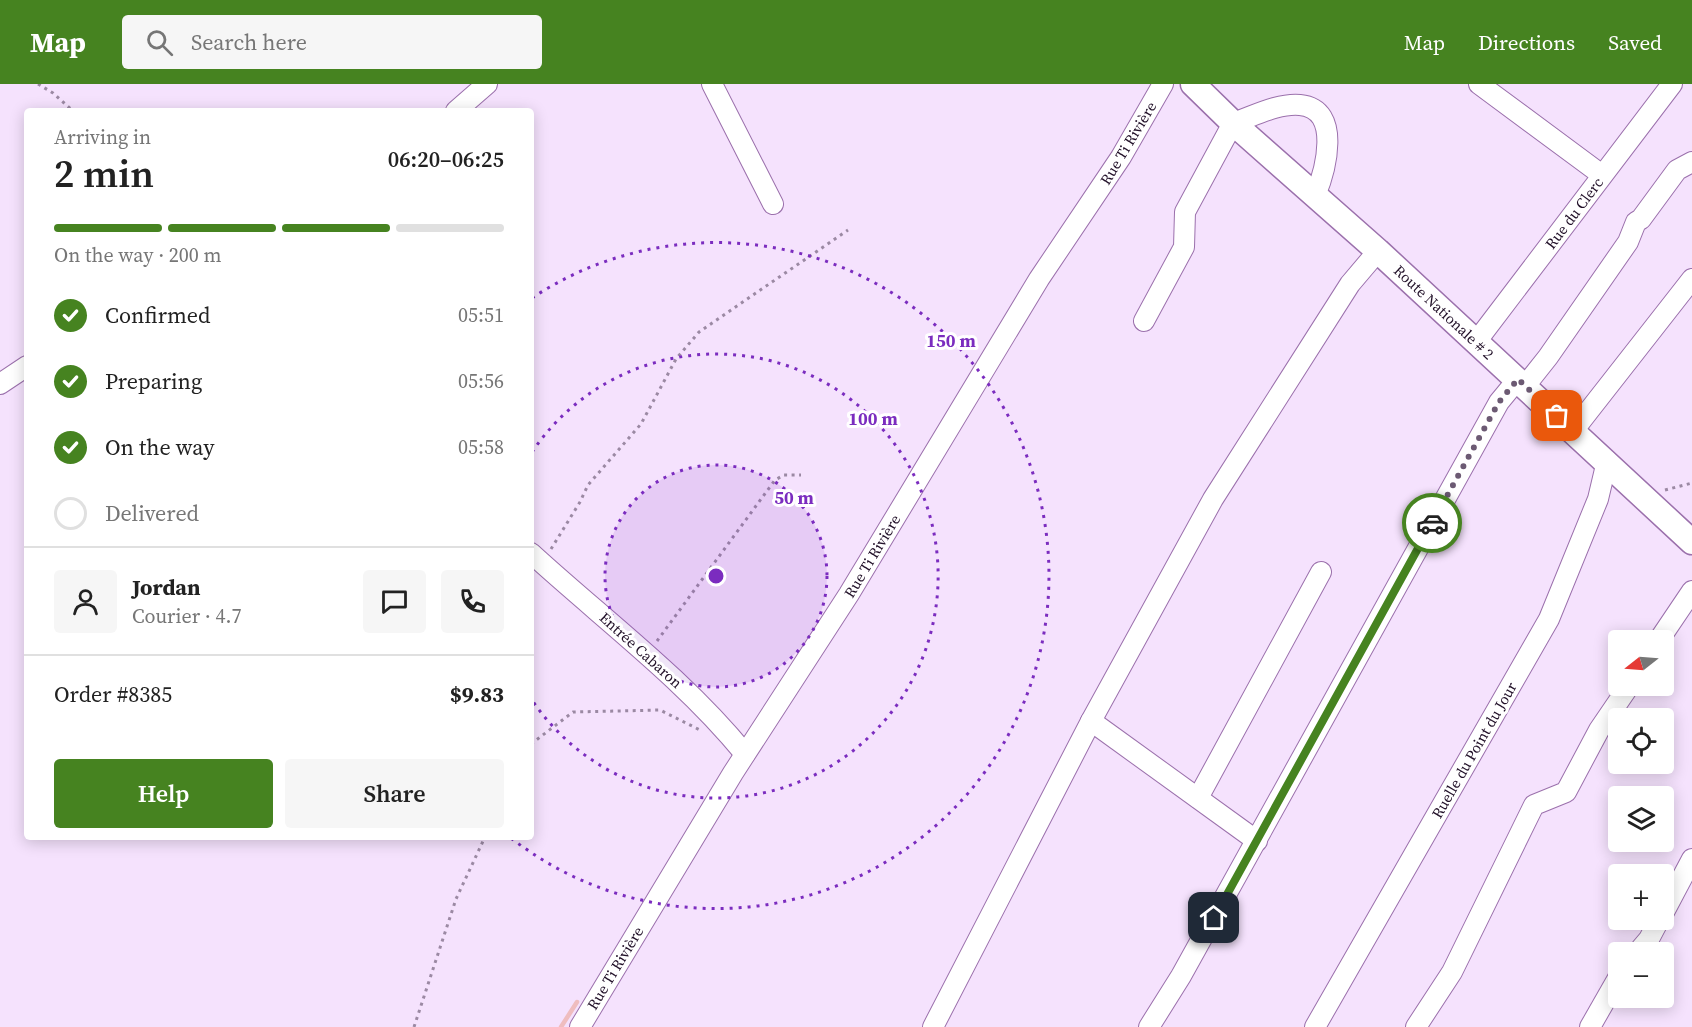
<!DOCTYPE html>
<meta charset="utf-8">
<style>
:root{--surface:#fff;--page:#f6f6f6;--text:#222;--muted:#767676;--line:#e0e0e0;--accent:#468320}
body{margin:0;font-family:"Source Serif 4",serif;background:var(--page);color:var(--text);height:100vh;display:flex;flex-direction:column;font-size:22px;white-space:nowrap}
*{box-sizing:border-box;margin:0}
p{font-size:20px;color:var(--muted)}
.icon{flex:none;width:33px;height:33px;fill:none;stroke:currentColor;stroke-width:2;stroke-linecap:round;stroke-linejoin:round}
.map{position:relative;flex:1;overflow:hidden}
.side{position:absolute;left:24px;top:24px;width:510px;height:732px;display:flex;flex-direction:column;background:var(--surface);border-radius:6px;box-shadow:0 3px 15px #0003}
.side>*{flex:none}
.needle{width:39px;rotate:253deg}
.fabs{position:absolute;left:1608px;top:546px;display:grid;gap:12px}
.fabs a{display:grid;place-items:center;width:66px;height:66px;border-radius:6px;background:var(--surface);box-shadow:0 3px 15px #0003;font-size:30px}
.pin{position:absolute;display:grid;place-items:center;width:51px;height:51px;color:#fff;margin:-26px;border-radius:12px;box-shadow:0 3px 9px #0006}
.courier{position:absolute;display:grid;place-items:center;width:60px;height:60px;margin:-30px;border:4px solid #468320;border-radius:50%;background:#fff;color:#222;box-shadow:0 2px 8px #0007}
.summary em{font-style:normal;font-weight:600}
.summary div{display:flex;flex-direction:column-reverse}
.summary{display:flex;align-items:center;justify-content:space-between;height:102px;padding:0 30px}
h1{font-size:39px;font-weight:600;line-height:45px}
.bar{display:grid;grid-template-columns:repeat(4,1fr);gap:9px 6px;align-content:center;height:72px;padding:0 30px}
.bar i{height:8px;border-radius:4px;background:var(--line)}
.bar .selected{background:var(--accent)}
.bar p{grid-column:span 4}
.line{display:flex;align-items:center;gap:15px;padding:0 30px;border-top:2px solid var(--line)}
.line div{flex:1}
.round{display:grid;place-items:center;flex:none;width:63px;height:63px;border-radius:6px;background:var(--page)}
ol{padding:0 30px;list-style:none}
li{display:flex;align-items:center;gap:18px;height:66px}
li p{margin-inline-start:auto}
li .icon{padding:6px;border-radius:50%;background:var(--accent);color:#fff;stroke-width:4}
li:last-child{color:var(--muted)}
li i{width:33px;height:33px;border:3px solid var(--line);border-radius:50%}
.cta{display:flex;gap:12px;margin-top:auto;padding:12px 30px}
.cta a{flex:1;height:69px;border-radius:6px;background:var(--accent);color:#fff;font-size:24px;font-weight:600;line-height:69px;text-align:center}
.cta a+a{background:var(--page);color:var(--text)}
header{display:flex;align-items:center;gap:36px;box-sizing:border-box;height:84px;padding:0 30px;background:var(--accent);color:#fff}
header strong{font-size:28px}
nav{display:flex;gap:33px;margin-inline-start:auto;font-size:21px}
.search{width:420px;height:54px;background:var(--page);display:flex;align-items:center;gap:15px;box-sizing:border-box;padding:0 21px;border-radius:6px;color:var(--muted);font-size:22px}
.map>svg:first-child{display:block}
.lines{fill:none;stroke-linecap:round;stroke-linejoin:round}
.stream{stroke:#efbdbf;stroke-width:4.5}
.minor-casing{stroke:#9b70ac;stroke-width:22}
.major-casing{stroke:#9b70ac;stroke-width:27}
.path{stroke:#9b89a3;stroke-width:3;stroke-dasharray:3 4.5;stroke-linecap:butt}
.minor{stroke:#fff;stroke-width:20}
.major{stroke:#fff;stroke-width:24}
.done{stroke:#6c5a73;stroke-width:6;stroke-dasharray:0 10.8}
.route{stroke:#468320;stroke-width:8}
.ring{fill:none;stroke:#7b2cbf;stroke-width:3;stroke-dasharray:3 6}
.labels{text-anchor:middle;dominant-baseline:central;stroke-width:6;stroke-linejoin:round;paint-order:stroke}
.street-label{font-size:15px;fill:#221129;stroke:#fff}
.centre{fill:#7b2cbf;stroke:#fff;stroke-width:3}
.ring-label{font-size:18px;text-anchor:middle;font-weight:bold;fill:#7b2cbf;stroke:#fff;stroke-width:6;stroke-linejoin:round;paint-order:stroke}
</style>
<header>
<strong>Map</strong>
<div class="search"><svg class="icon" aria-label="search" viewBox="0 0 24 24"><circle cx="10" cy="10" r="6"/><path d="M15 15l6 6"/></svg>Search here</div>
<nav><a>Map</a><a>Directions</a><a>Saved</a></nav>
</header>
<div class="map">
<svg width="1692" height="943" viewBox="0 0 1692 943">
<rect width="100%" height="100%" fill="#f5e2fd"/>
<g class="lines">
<polyline class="stream" points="561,943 577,918"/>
<g class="minor-casing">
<g id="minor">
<polyline points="712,0 773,120"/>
<polyline points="1479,0 1602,91"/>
<polyline points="456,27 487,0"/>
<path d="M1144 237 1184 163 1185 128 1233 39C1254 32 1278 19 1300 21 1343 25 1325 88 1315 112"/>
<polyline points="1476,258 1672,0"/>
<polyline points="0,300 27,282"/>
<polyline points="1525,302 1548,273 1628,158 1636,138 1641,135 1677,86 1692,78"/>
<polyline points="1573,347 1692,195"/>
<path d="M531 469C603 535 683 594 745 670"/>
<polyline points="1659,556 1692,507"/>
<polyline points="1091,637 1257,757"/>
<polyline points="1198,714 1321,488"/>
<polyline points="1664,828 1692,775"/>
<polyline points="1638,868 1649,855 1659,836"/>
<polyline points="580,943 733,689 849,510 1039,195 1121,73 1163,0"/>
<polyline points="933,943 1091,637 1213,415 1350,200 1378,167"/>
<polyline points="1149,943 1181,892 1499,318 1518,295"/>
<polyline points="1315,943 1549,535 1598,415 1607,377"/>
<polyline points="1416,943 1452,888 1534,721 1566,708 1599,646 1629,602"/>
<polyline points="1590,943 1618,894"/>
</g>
</g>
<g class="major-casing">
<polyline id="major" points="1193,0 1233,39 1378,167 1692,458"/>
</g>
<g class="path">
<polyline points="38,0 53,9 73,27"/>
<polyline points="1665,406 1692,399"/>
<polyline points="551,465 580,418 588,401 641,340 676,275 699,248 848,146"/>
<polyline points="657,557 775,396 784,391 801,391"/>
<polyline points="531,660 573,628 660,626 700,646"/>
<polyline points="414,943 456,815 485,753"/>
</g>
<use href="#minor" class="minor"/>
<use href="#major" class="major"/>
</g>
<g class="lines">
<polyline class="done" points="1432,439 1499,318 1518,295 1557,332"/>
<polyline class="route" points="1214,834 1432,439"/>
</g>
<circle cx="716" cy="492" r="111" fill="#7b2cbf" fill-opacity=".12"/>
<g class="ring">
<circle cx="716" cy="492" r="111"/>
<path d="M532 368A222 222 0 1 1 532 616"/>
<path d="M532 214A333 333 0 1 1 511 754"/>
</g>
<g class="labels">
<g class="street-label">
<text transform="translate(1128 59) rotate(-59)">Rue Ti Rivière</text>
<text transform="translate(1574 129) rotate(-53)">Rue du Clerc</text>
<text transform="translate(1444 228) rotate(43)">Route Nationale # 2</text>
<text transform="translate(872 472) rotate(-59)">Rue Ti Rivière</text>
<text transform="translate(641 566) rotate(42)">Entrée Cabaron</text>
<text transform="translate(1474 666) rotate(-60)">Ruelle du Point du Jour</text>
<text transform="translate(615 884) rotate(-59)">Rue Ti Rivière</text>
</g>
</g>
<circle cx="716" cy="492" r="9" class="centre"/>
<g class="ring-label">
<text x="951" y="263">150 m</text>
<text x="873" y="341">100 m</text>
<text x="794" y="420">50 m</text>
</g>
</svg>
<div class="fabs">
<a><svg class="needle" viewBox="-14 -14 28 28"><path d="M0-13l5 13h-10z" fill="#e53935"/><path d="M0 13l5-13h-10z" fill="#767676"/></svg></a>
<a><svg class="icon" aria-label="locate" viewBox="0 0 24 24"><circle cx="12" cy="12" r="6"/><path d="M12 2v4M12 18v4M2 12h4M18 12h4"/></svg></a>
<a><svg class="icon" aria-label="layers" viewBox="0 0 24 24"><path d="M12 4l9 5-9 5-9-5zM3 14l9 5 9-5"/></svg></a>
<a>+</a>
<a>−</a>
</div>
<div class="pin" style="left:1557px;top:332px;background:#ea580c"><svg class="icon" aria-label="bag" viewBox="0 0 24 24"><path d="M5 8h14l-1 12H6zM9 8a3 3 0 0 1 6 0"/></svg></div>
<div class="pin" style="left:1214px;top:834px;background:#1f2937"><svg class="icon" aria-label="home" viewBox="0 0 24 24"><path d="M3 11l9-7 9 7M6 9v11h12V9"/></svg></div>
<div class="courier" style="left:1432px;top:439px"><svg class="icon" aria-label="car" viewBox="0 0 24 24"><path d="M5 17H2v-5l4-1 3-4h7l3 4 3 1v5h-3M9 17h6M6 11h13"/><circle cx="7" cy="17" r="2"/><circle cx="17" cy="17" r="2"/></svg></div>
<section class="side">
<div class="summary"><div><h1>2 min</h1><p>Arriving in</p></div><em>06:20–06:25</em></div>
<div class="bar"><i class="selected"></i><i class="selected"></i><i class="selected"></i><i></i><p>On the way · 200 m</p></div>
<ol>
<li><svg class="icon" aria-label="check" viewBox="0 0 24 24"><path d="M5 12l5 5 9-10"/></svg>Confirmed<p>05:51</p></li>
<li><svg class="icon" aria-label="check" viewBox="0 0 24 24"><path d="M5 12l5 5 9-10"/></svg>Preparing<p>05:56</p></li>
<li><svg class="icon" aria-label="check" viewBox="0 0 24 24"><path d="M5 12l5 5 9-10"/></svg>On the way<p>05:58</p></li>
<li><i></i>Delivered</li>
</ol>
<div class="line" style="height:108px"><a class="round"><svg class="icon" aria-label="person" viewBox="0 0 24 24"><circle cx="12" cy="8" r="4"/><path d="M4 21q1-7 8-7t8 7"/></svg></a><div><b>Jordan</b><p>Courier · 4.7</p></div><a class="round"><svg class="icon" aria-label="chat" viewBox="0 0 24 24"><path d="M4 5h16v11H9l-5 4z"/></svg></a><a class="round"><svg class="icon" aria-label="phone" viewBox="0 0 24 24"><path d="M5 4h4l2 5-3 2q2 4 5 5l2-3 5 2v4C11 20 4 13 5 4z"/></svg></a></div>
<div class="line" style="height:78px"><div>Order #8385</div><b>$9.83</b></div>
<div class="cta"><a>Help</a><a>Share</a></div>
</section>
</div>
